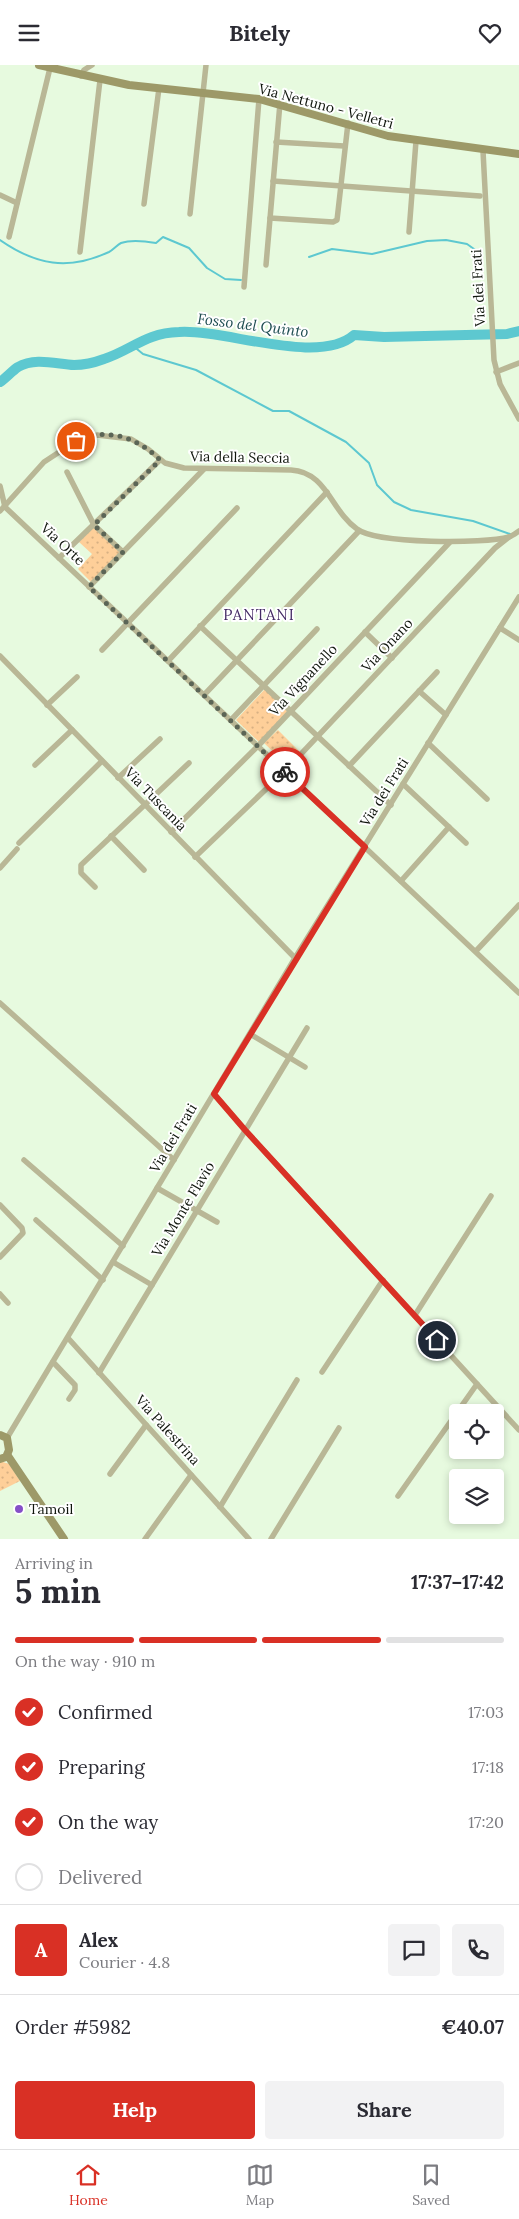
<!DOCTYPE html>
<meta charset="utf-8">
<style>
:root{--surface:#fff;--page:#f2f2f3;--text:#2b2b33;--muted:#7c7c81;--line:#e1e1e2;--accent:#d93025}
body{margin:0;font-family:Lora,serif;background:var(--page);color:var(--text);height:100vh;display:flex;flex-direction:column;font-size:19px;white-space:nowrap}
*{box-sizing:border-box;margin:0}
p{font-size:16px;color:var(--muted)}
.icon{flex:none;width:28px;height:28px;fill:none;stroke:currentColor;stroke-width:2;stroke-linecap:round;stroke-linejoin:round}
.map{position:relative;height:1474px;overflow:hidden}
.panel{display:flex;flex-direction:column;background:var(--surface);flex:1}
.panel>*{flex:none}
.tools{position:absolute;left:449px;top:1339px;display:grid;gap:10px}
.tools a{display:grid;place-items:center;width:55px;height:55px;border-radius:5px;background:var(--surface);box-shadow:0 2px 8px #0003;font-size:25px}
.pin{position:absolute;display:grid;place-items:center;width:42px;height:42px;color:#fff;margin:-21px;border:2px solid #fff;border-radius:50%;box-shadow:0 1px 5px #0007}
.courier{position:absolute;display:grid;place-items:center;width:50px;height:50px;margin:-25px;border:4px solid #d93025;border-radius:50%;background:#fff;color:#222;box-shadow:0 1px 6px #0007}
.head em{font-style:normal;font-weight:700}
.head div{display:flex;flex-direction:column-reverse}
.head{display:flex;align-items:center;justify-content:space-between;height:85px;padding:0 15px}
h1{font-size:32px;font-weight:700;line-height:38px}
.bar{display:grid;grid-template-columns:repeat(4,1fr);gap:8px 5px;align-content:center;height:60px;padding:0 15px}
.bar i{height:6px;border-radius:4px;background:var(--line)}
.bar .active{background:var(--accent)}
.bar p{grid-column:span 4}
.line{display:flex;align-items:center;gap:12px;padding:0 15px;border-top:1px solid var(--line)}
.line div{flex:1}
.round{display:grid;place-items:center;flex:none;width:52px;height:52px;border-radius:5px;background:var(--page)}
ol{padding:0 15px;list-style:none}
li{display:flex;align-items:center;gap:15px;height:55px}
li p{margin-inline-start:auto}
li .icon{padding:5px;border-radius:50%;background:var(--accent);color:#fff;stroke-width:4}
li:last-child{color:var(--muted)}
li i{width:28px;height:28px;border:2px solid var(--line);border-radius:50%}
.button{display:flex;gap:10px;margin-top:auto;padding:10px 15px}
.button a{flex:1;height:58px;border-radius:5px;background:var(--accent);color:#fff;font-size:20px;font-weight:700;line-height:58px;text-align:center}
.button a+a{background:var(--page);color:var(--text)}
header{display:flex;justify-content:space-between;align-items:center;height:65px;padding:0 15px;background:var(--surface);font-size:22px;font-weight:700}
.dock{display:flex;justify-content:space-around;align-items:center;height:70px;border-top:1px solid var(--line);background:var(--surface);font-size:14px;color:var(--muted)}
.dock a{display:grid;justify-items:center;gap:2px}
.dock .active{color:var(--accent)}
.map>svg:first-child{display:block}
.grass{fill:url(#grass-dots)}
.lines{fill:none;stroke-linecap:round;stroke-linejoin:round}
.stream{stroke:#5dc8d0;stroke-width:2}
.river{stroke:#5dc8d0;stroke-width:10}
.street{stroke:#b9b796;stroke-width:5.5}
.secondary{stroke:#9d9968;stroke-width:8}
.done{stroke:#5b6556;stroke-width:5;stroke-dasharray:0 9}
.route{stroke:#d93025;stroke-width:6}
.poi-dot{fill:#8550c7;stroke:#fff;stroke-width:2}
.labels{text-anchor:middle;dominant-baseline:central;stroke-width:4;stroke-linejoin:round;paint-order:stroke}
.street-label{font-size:14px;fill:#0f150c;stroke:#fff}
.poi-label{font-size:14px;fill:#0f150c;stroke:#fff;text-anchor:start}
.water-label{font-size:15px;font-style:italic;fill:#1e4d51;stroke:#fff}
.neighbourhood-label{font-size:15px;letter-spacing:1px;fill:#432a64;stroke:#fff}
</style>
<header><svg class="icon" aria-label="menu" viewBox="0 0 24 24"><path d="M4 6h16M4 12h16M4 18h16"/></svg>Bitely<svg class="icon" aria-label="heart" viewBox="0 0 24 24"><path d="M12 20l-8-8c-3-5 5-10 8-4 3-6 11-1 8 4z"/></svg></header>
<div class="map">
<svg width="519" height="1474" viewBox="0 0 519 1474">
<defs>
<pattern id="grass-dots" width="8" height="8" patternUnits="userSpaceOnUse" patternTransform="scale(1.25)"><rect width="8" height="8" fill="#fecf99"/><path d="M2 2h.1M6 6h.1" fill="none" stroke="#d8b183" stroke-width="1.8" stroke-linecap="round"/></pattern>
</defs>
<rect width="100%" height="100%" fill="#e7fadf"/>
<g class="grass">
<polygon points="94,461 121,486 91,517 78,504 92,489 79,477"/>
<polygon points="265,624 288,647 259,677 236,655"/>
<polygon points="278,665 301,688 288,701 264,678"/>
<polygon points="0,1396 9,1399 20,1416 0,1426"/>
</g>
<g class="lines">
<g class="stream">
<path d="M0 175C36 200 68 206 109 187 113 185 117 180 121 178 132 174 145 176 156 178L163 172 189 183 207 203 225 214 241 215"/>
<polyline points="309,192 332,184 372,189 427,176 446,175 467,179 481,189"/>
<polyline points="132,280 143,289 196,305 273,346 289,346 346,377 369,398 377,420 394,437 411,445 473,456 510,469"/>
</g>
<path class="river" d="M0 317C6 313 12 306 18 302 35 292 56 299 74 300 83 300 96 297 104 294 132 285 145 268 179 267 225 264 319 301 354 270L384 272 507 269 519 266"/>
<g class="street">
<polyline points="81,11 84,5 92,0"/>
<polyline points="276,77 344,81"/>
<polyline points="483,86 494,295 500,319 519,354"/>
<polyline points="273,116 480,131"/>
<polyline points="0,130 17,138"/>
<polyline points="144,139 159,23"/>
<polyline points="190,149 206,0"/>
<polyline points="270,153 333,157 337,155 348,58"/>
<polyline points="409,167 416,76"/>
<polyline points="9,172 50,3"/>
<polyline points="80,187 100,15"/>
<polyline points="266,200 280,38"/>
<polyline points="244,222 259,34"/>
<polyline points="496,307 519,298"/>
<polyline points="67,407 94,460 123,487"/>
<polyline points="0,421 5,442 519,928"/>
<path d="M0 446 44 397 73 378 97 370 131 374 148 384 165 398 184 403 291 405C327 407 331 446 357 464 377 479 484 479 509 472 512 471 516 468 519 466"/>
<polyline points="59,493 160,395"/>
<polyline points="89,522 204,404"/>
<polyline points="200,561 391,740"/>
<polyline points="500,563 519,575"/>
<polyline points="365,567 392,593"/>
<polyline points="102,585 237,443"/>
<polyline points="0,591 295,893"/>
<polyline points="168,596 327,427"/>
<polyline points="419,626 446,650"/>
<polyline points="204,630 359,466"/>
<polyline points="47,640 77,612"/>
<polyline points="231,655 317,564"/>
<polyline points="428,678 487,734"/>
<polyline points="35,700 72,665"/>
<polyline points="349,701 437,607"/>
<polyline points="118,713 160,674"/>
<polyline points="403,719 466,778"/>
<polyline points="171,767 258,681 450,477"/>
<polyline points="111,771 144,805"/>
<polyline points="19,778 102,696"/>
<polyline points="195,792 285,706 495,483 509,472"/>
<polyline points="0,803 17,784"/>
<polyline points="401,816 449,762"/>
<polyline points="95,822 81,808 81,800 189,698"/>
<polyline points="476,886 519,840"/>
<polyline points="0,938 174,1095"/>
<polyline points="250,969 305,1002"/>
<polyline points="214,1029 245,1065 519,1365"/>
<polyline points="24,1095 123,1181"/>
<polyline points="157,1123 217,1157"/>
<polyline points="0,1140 22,1163 23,1168 0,1192"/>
<polyline points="36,1155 103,1215"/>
<polyline points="113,1197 152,1220"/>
<polyline points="0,1229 8,1238"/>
<polyline points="415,1250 491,1131"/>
<polyline points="68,1273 249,1474"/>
<polyline points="53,1297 75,1320 75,1325 69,1334"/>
<polyline points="322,1307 383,1215"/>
<polyline points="99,1308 307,963"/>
<polyline points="7,1373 295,893 519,532"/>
<polyline points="110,1409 146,1360"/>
<polyline points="398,1431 477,1319"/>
<polyline points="220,1442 297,1315"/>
<polyline points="145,1474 191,1410"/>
<polyline points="271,1474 339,1363"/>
</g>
<g class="secondary">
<polyline points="39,0 129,20 259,34 388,71 519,89"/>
<polyline points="0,1370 7,1373 9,1385 6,1392 0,1394"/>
<polyline points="8,1391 64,1474"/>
</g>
</g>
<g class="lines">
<path class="done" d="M76 376C107 362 137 372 160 395L94 460 123 487 89 522 285 707"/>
<polyline class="route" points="285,707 365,782 214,1029 245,1065 437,1275"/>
</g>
<circle class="poi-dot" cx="19" cy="1444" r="5"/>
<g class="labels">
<g class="street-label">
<text transform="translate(326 41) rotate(15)">Via Nettuno - Velletri</text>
<text transform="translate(478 223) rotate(-93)">Via dei Frati</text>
<text transform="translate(240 392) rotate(1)">Via della Seccia</text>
<text transform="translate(63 479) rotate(43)">Via Orte</text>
<text transform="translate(387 580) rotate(-47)">Via Onano</text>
<text transform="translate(303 615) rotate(-47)">Via Vignanello</text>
<text transform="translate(384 727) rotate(-58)">Via dei Frati</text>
<text transform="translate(156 734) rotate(46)">Via Tuscania</text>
<text transform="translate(173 1073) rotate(-59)">Via dei Frati</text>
<text transform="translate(183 1144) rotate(-59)">Via Monte Flavio</text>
<text transform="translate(168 1365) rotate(48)">Via Palestrina</text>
</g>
<g class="poi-label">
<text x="29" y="1444">Tamoil</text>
</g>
<g class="water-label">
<text transform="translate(253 260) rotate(7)">Fosso del Quinto</text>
</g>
<g class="neighbourhood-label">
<text x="259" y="549">PANTANI</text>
</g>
</g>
</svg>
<div class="tools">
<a><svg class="icon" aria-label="locate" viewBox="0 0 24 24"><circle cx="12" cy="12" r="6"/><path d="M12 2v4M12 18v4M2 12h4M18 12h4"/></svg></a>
<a><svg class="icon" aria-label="layers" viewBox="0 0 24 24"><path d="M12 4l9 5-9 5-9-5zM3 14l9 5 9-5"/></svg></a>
</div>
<div class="pin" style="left:76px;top:376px;background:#ea580c"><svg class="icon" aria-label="bag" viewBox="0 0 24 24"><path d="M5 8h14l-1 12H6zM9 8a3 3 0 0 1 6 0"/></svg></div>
<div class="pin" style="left:437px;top:1275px;background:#1f2937"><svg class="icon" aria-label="home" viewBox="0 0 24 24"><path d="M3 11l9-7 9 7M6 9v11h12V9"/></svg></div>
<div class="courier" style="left:285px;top:707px"><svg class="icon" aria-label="bike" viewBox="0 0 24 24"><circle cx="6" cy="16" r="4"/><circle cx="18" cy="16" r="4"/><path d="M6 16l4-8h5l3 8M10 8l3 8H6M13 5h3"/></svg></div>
</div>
<section class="panel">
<div class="head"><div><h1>5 min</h1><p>Arriving in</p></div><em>17:37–17:42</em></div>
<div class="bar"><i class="active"></i><i class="active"></i><i class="active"></i><i></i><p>On the way · 910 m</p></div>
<ol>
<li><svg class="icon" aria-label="check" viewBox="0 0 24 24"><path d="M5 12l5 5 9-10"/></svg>Confirmed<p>17:03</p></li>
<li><svg class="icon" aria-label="check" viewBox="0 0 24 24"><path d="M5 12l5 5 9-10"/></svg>Preparing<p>17:18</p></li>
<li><svg class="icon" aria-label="check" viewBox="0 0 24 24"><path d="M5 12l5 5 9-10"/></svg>On the way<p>17:20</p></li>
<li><i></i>Delivered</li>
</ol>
<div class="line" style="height:90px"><b class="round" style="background:var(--accent);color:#fff">A</b><div><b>Alex</b><p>Courier · 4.8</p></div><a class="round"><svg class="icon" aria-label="chat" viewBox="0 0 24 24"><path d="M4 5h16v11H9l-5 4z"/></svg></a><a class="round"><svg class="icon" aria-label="phone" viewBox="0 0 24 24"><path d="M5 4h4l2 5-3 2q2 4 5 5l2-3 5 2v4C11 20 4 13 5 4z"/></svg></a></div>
<div class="line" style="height:65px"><div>Order #5982</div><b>€40.07</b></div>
<div class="button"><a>Help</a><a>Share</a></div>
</section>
<nav class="dock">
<a class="active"><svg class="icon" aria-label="home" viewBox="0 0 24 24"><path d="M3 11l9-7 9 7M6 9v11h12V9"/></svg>Home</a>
<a><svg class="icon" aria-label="map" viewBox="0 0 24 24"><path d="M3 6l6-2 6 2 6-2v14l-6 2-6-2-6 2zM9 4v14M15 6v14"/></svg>Map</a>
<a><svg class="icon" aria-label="saved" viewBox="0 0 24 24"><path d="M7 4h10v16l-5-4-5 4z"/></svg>Saved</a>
</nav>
